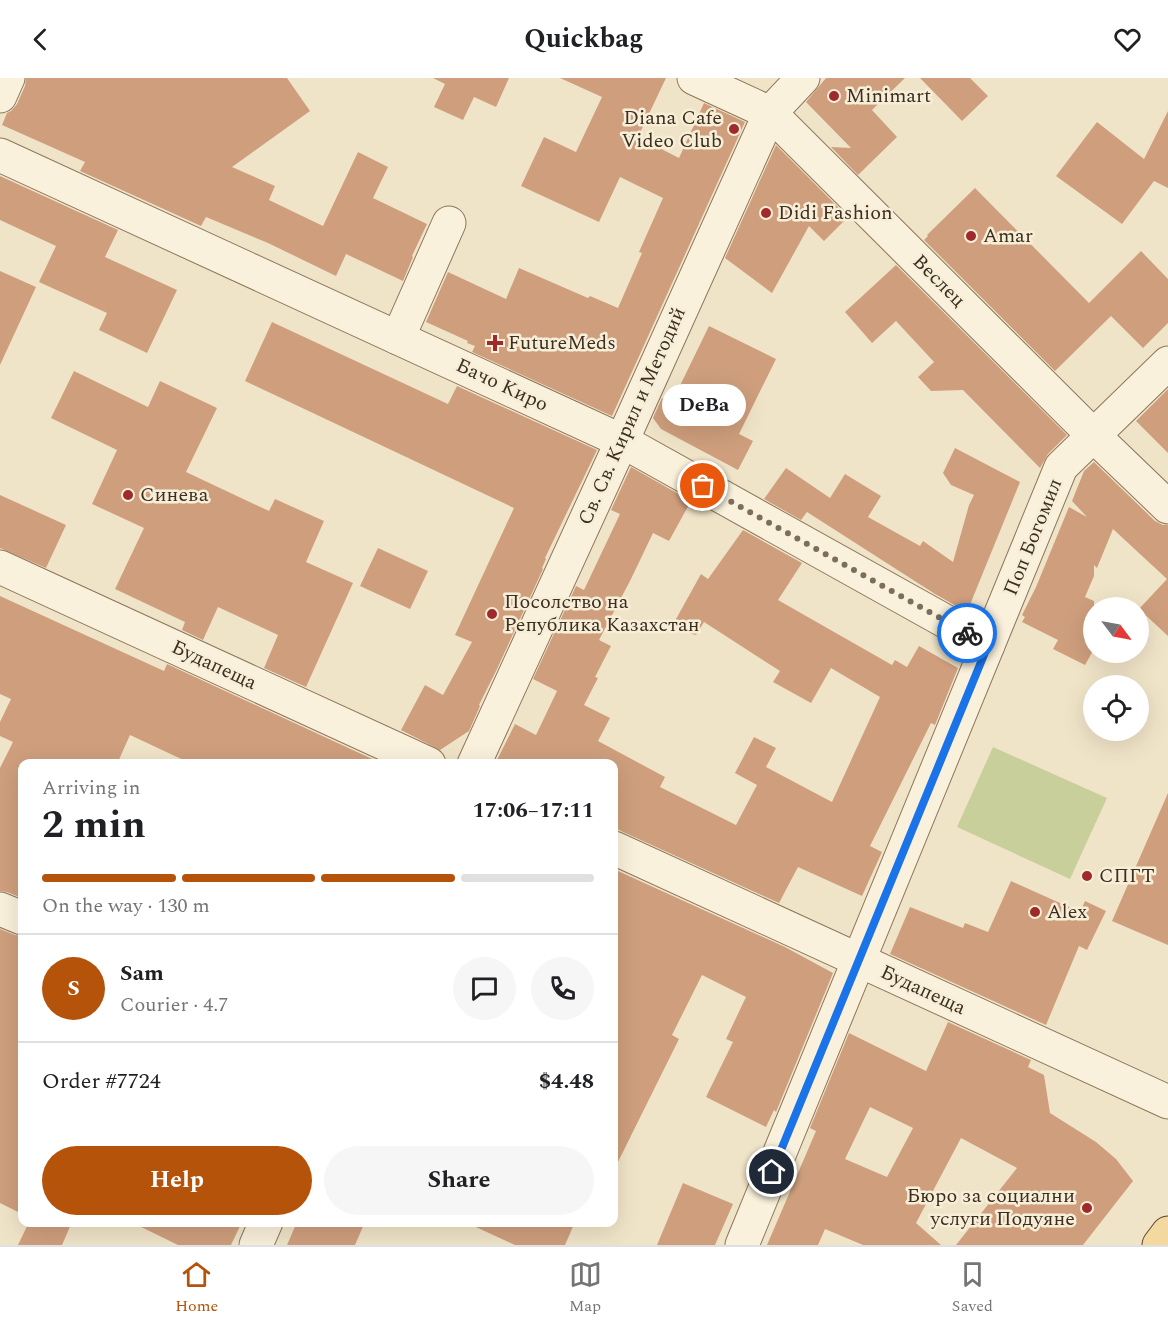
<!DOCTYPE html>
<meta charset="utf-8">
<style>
:root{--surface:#fff;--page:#f6f6f6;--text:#202124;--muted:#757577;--line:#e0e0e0;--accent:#b45309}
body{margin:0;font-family:Spectral,serif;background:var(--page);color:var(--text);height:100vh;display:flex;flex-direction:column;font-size:22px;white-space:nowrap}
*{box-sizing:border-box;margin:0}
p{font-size:20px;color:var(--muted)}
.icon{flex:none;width:33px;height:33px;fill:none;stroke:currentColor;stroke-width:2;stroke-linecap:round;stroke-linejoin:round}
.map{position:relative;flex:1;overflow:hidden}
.panel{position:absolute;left:18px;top:681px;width:600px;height:468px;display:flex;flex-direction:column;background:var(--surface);border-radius:12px;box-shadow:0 6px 24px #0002}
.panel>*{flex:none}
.needle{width:39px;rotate:122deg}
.fabs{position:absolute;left:1083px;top:519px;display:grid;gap:12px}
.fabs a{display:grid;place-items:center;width:66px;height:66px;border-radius:50%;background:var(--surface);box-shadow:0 6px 24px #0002;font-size:30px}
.pin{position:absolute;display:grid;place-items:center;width:51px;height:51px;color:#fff;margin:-26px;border:3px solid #fff;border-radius:50%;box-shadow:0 2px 6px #0007}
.courier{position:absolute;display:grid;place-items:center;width:60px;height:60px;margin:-30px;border:4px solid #1a73e8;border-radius:50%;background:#fff;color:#222;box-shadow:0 2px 8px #0007}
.bubble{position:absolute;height:42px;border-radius:21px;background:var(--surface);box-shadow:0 6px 24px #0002;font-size:20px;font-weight:700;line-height:42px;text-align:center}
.head em{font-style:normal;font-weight:700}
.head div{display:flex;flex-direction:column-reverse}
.head{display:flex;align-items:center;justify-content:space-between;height:102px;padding:0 24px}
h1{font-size:39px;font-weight:700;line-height:45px}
.bar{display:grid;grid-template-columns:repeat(4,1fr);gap:9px 6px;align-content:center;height:72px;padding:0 24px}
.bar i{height:8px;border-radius:4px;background:var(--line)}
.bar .selected{background:var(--accent)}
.bar p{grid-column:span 4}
.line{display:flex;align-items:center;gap:15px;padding:0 24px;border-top:2px solid var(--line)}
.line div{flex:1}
.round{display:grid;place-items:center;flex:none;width:63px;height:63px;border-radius:32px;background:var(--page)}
.primary-button{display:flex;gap:12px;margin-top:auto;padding:12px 24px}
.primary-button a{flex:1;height:69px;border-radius:36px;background:var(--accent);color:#fff;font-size:24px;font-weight:700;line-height:69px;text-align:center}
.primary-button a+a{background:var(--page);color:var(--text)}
header{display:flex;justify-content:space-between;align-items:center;height:78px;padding:0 24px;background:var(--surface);font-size:27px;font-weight:700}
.menu{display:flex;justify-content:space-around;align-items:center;height:84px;border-top:2px solid var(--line);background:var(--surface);font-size:16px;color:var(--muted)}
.menu a{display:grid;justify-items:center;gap:3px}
.menu .selected{color:var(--accent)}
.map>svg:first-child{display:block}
.green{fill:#c9cf9b}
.building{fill:#cf9f7d;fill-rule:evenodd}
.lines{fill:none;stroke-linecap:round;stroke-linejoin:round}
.minor-casing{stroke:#8d765c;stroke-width:35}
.major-casing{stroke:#5b4430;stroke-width:35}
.minor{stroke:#faf1dc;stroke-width:33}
.major{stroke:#f3d9a0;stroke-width:33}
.done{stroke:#7c6e5b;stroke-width:6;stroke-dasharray:0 10.8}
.route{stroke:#1a73e8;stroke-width:8}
.poi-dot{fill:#9e2a2b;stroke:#f7eed8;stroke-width:2}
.labels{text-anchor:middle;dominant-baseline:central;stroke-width:5;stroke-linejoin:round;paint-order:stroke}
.poi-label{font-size:20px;fill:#3d2e20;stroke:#f7eed8;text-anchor:start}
.street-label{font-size:20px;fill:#3d2e20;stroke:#f7eed8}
</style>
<header><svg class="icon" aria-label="back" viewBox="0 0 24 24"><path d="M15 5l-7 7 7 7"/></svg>Quickbag<svg class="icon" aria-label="heart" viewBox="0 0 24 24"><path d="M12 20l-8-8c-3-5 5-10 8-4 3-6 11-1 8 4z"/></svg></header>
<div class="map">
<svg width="1168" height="1167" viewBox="0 0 1168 1167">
<rect width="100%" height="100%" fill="#f0e4c8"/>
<polygon class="green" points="993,669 1107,720 1070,801 957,749"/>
<g class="building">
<polygon points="26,0 287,0 310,33 232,89 275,108 269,122 323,148 358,74 388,89 373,120 427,146 412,178 413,179 403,203 346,176 336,198 268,165 206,139 201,148 80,93 85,84 2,47 7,35 11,33 17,26 25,8"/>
<polygon points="433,0 509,0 496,29 474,19 463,42 434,29 445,6"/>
<polygon points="560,0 666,0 638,59 679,80 704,25 745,44 612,338 472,274 475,268 467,265 468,263 426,244 448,194 506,221 519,190 588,220 590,218 618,230 642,175 639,174 663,120 620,99 599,144 521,108 544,59 576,74 602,19"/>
<polygon points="826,0 905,0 872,32 897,59 858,97 831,69 851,70 806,24"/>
<polygon points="920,0 970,0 988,18 962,43"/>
<polygon points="1168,33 1168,110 1154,103 1122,146 1056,98 1097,44 1144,81"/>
<polygon points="776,67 848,139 824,163 809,148 772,215 725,180"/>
<polygon points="0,98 118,152 105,179 177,212 147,275 99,252 107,235 39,204 56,168 0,142"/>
<polygon points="975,110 1089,225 1141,173 1168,201 1168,245 1143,270 1111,238 1055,293 924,162 928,158 927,157"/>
<polygon points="896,187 1067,357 1048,376 1040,390 963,312 931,313 918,299 934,284 896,243 872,265 845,234"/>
<polygon points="0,193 36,209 0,287"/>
<polygon points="272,244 448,326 457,308 597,372 545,480 546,481 542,490 543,491 497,591 479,627 480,628 469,653 440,672 401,652 425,607 443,617 472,564 455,557 514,430 245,303"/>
<polygon points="709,248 776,281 739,356 753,363 738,392 661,351 653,340 662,320 672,324"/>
<polygon points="74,293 148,329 160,303 217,330 186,394 269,433 275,421 324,443 306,484 353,505 306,609 264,590 278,557 218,529 203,562 182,552 185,544 115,511 144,450 92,426 117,372 51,340"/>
<polygon points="1168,311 1168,375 1136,343"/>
<polygon points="955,370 1020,404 967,534 935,516 807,434 801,442 764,421 786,390 830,420 845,396 881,418 868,439 920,468 923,463 953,484 969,427 974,417 951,407 943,395"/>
<polygon points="1094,384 1155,443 1163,447 1168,447 1168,558 1139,531 1167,501 1113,451 1097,490 1094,487 1094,498 1085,519 1094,523 1094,571 1085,587 1053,571 1058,562 1022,544 1025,539 1022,537 1036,509 1069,429 1087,439 1072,423 1084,393"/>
<polygon points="631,389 691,423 669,463 653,455 631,501 599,562 611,568 595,599 598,600 584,627 610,640 598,663 665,699 660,709 736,747 757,707 735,695 754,659 776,670 766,689 832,724 880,619 831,590 811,625 773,604 780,593 704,544 696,557 671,550 701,496 708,501 743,452 802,485 778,522 892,587 895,582 907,589 919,568 958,590 935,647 931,645 870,768 882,774 862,818 798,789 779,825 621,753 614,749 614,686 495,686 515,646 536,657 557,613 533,601 576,508 584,512 620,436 611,432"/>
<polygon points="0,417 66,447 46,490 0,470"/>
<polygon points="378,470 428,493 410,531 360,508"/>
<polygon points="0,518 164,593 167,586 383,686 192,686 130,657 117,686 22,686 22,820 7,814 0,813 0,690 13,664 0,658 0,644 11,621 0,616"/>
<polygon points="1168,715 1168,867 1112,843"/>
<polygon points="618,793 785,869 833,895 776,1034 774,1032 766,1049 706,1019 733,964 726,961 746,919 702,897 672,957 679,961 614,1092 614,802"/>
<polygon points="1011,803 1080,834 1085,823 1106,833 1087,872 1079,868 1046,947 890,876 910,829 963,850 965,845 988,854"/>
<polygon points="0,851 15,857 22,858 22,1136 0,1125"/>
<path d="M948 944 1031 982 1028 989 1044 997 1050 1035 1096 1064 1116 1081 1133 1103 1083 1167H956L1017 1090 961 1060 916 1145 941 1167H863L825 1151 818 1167H767L816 1053 810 1050 849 955 926 993ZM870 1029 913 1050 887 1099 845 1081Z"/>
<polygon points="683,1105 733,1126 715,1167 657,1167"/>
<polygon points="29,1144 72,1144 62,1167 18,1167"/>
<polygon points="131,1144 242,1144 231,1167 178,1167"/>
<polygon points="297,1144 365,1144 355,1167 287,1167"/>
<polygon points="465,1144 575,1144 565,1167 515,1167"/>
</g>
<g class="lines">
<g class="minor-casing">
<g id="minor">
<polyline points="694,0 770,35 1094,358 1168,429"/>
<polyline points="0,18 8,0"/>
<polyline points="0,77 622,363 988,567"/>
<polyline points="398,260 449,145"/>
<polyline points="0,489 429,686"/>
<polyline points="474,686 622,363 770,35 803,0"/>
<polyline points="614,770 1168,1024"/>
<polyline points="0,831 22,840"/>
<polyline points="256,1167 266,1144"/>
<polyline points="742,1167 1061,389 1168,285"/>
</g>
</g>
<g class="major-casing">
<polyline id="major" points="1159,1167 1168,1155"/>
</g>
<use href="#minor" class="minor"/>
<use href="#major" class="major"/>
</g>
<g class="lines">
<polyline class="done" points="703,408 967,555"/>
<polyline class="route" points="772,1094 988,567 967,555"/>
</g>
<g class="poi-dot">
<circle cx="834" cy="18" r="6"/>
<circle cx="734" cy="51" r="6"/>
<circle cx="766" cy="135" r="6"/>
<circle cx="971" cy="158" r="6"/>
<path d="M492 256h6v6h6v6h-6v6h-6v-6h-6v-6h6z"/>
<circle cx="128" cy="417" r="6"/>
<circle cx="492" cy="536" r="6"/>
<circle cx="1087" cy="798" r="6"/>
<circle cx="1035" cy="834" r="6"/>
<circle cx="1087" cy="1130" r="6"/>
</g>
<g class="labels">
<g class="poi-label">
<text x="846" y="18">Minimart</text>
<text x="722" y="40" text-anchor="end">Diana Cafe<tspan x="722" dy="23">Video Club</tspan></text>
<text x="778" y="135">Didi Fashion</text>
<text x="983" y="158">Amar</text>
<text x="508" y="265">FutureMeds</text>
<text x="140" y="417">Синева</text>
<text x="504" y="524">Посолство на<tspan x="504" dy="23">Република Казахстан</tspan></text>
<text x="1099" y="798">СПГТ</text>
<text x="1047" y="834">Alex</text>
<text x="1075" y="1118" text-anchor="end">Бюро за социални<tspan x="1075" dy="23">услуги Подуяне</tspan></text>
</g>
<g class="street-label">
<text transform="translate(939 203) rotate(45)">Веслец</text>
<text transform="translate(502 307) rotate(25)">Бачо Киро</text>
<text transform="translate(632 338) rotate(-66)">Св. Св. Кирил и Методий</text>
<text transform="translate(1033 459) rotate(-68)">Поп Богомил</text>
<text transform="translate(214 587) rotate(25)">Будапеща</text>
<text transform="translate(923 912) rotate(25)">Будапеща</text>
</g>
</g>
</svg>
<div class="fabs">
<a><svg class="needle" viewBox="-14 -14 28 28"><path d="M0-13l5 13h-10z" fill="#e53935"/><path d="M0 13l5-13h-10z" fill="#757577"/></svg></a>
<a><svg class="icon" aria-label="locate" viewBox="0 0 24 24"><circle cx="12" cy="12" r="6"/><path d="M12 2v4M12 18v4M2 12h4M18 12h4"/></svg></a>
</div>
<div class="pin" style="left:703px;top:408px;background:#ea580c"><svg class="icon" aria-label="bag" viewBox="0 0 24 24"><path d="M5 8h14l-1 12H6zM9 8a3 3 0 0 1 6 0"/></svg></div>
<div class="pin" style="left:772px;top:1094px;background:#1f2937"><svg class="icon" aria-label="home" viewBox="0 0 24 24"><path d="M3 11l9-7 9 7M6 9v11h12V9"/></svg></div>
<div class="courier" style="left:967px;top:555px"><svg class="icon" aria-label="bike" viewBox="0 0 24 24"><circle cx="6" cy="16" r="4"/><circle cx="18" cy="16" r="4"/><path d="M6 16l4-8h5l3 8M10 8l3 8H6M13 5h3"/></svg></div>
<div class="bubble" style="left:662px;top:306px;width:84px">DeBa</div>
<section class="panel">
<div class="head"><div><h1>2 min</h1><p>Arriving in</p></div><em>17:06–17:11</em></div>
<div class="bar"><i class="selected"></i><i class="selected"></i><i class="selected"></i><i></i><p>On the way · 130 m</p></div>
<div class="line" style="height:108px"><b class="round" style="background:var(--accent);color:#fff">S</b><div><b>Sam</b><p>Courier · 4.7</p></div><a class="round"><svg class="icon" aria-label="chat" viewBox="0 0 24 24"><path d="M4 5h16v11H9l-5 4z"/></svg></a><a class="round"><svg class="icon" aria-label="phone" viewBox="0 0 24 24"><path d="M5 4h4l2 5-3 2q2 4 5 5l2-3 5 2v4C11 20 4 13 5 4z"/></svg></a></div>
<div class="line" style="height:78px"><div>Order #7724</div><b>$4.48</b></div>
<div class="primary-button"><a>Help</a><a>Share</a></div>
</section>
</div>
<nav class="menu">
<a class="selected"><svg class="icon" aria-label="home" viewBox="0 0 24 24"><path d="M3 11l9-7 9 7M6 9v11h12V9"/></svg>Home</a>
<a><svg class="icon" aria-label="map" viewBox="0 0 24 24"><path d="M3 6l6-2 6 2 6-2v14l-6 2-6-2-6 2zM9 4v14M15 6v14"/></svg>Map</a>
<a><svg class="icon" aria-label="saved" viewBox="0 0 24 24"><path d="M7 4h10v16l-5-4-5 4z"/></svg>Saved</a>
</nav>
